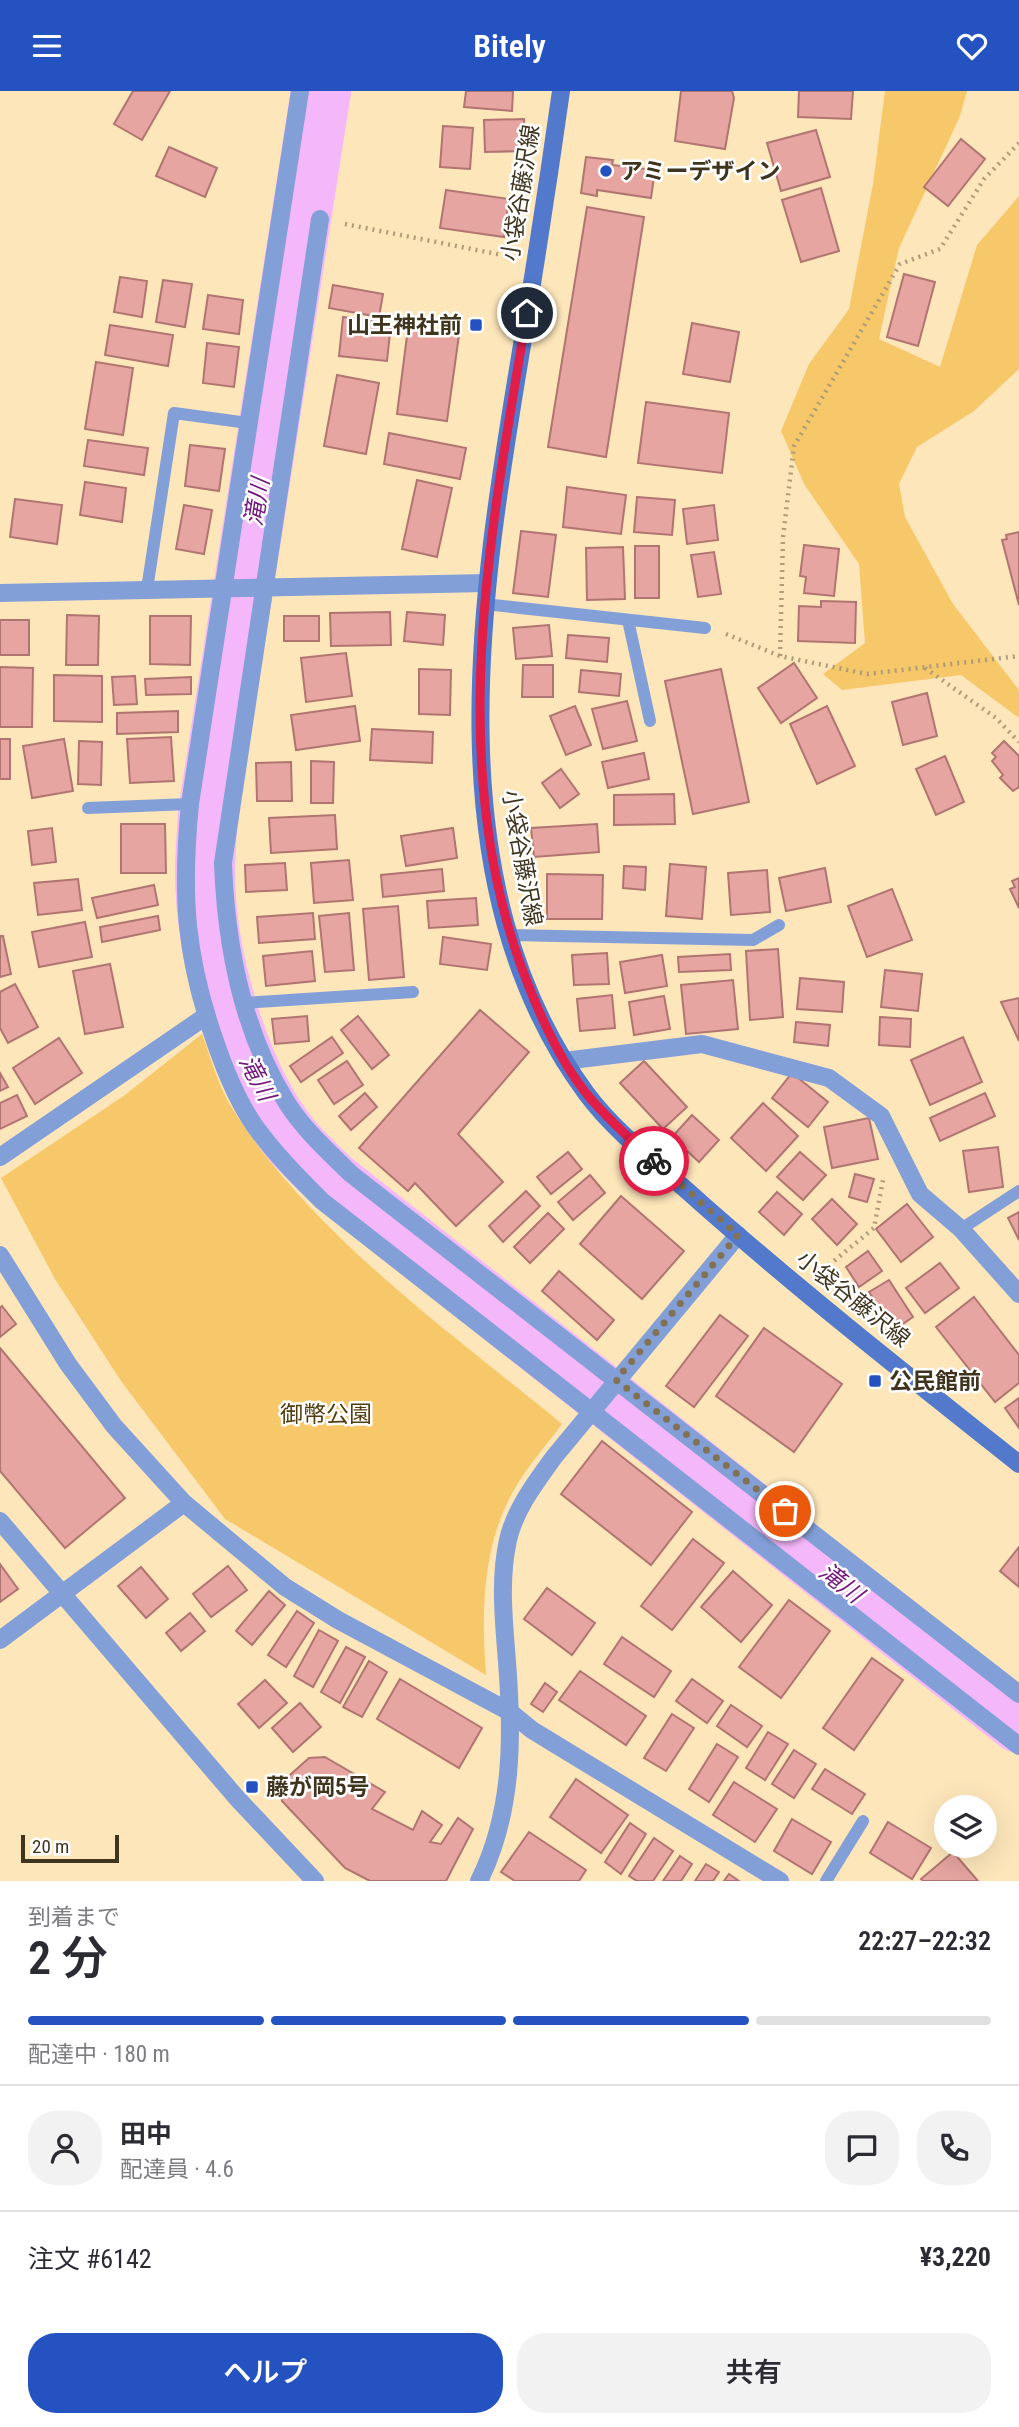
<!DOCTYPE html>
<html lang="ja">
<meta charset="utf-8">
<style>
:root{--surface:#fff;--page:#f2f2f3;--text:#2b2b33;--muted:#7c7c81;--line:#e1e1e2;--accent:#2452c0}
body{margin:0;font-family:"Roboto Condensed","Noto Sans JP",sans-serif;background:var(--page);color:var(--text);height:100vh;display:flex;flex-direction:column;font-size:26px;white-space:nowrap}
*{box-sizing:border-box;margin:0}
p{font-size:23px;color:var(--muted)}
.icon{flex:none;width:38px;height:38px;fill:none;stroke:currentColor;stroke-width:2;stroke-linecap:round;stroke-linejoin:round}
.map{position:relative;height:1790px;overflow:hidden}
.panel{display:flex;flex-direction:column;background:var(--surface);flex:1}
.panel>*{flex:none}
.fabs{position:absolute;left:934px;top:1704px;display:grid;gap:14px}
.fabs a{display:grid;place-items:center;width:63px;height:63px;border-radius:50%;background:var(--surface);box-shadow:0 7px 28px #0002;font-size:35px}
.scale{position:absolute;left:21px;bottom:18px;width:98px;box-sizing:border-box;padding-left:7px;border:4px solid #3f341d;border-top:0;font-size:19px;line-height:24px;white-space:nowrap;color:#3f341d;-webkit-text-stroke:5px #fff;paint-order:stroke}
.pin{position:absolute;display:grid;place-items:center;width:60px;height:60px;color:#fff;margin:-30px;border:4px solid #fff;border-radius:50%;box-shadow:0 2px 7px #0007}
.courier{position:absolute;display:grid;place-items:center;width:70px;height:70px;margin:-35px;border:5px solid #e11d48;border-radius:50%;background:#fff;color:#222;box-shadow:0 2px 9px #0007}
.head em{font-style:normal;font-weight:600}
.head div{display:flex;flex-direction:column-reverse}
.head{display:flex;align-items:center;justify-content:space-between;height:119px;padding:0 28px}
h1{font-size:46px;font-weight:600;line-height:52px}
.bar{display:grid;grid-template-columns:repeat(4,1fr);gap:10px 7px;align-content:center;height:84px;padding:0 28px}
.bar i{height:9px;border-radius:5px;background:var(--line)}
.bar .current{background:var(--accent)}
.bar p{grid-column:span 4}
.line{display:flex;align-items:center;gap:18px;padding:0 28px;border-top:2px solid var(--line)}
.line div{flex:1}
.round{display:grid;place-items:center;flex:none;width:74px;height:74px;border-radius:28px;background:var(--page)}
.primary-button{display:flex;gap:14px;margin-top:auto;padding:14px 28px}
.primary-button a{flex:1;height:80px;border-radius:28px;background:var(--accent);color:#fff;font-size:28px;font-weight:600;line-height:80px;text-align:center}
.primary-button a+a{background:var(--page);color:var(--text)}
header{display:flex;justify-content:space-between;align-items:center;height:91px;padding:0 28px;background:var(--accent);color:#fff;font-size:32px;font-weight:600}
.map>svg:first-child{display:block}
.green{fill:#f6c86a}
.lines{fill:none;stroke-linecap:round;stroke-linejoin:round}
.river{stroke:#f4b7f9;stroke-width:60}
.building{fill:#e6a5a1;stroke:#b17571;stroke-width:2}
.path{stroke:#ae9c79;stroke-width:4.5;stroke-dasharray:2 5;stroke-linecap:butt}
.service{stroke:#839fd8;stroke-width:12}
.minor{stroke:#839fd8;stroke-width:18}
.tertiary{stroke:#839fd8;stroke-width:18}
.secondary{stroke:#5279cc;stroke-width:18}
.done{stroke:#827254;stroke-width:7;stroke-dasharray:0 12.6}
.route{stroke:#e11d48;stroke-width:9}
.poi-dot{fill:#2452c0;stroke:#fff;stroke-width:2.5}
.labels{text-anchor:middle;dominant-baseline:central;stroke-width:5;stroke-linejoin:round;paint-order:stroke}
.poi-label{font-size:23px;font-weight:bold;fill:#3f341d;stroke:#fff;text-anchor:start}
.street-label{font-size:23px;fill:#3f341d;stroke:#fff}
.park-label{font-size:23px;fill:#513d0e;stroke:#fff}
.water-label{font-size:24px;font-style:italic;fill:#731a7c;stroke:#fff}
</style>
<header><svg class="icon" aria-label="menu" viewBox="0 0 24 24"><path d="M4 6h16M4 12h16M4 18h16"/></svg>Bitely<svg class="icon" aria-label="heart" viewBox="0 0 24 24"><path d="M12 20l-8-8c-3-5 5-10 8-4 3-6 11-1 8 4z"/></svg></header>
<div class="map">
<svg width="1019" height="1790" viewBox="0 0 1019 1790">
<rect width="100%" height="100%" fill="#fde6ba"/>
<g class="green">
<polygon points="885,0 967,0 960,25 899,157 879,248 940,276 977,154 1019,105 1019,278 974,320 917,356 899,393 905,426 953,513 1019,599 1019,627 961,584 842,599 823,583 865,552 859,473 804,393 781,340 809,273 849,218 873,93"/>
<path d="M202 943C211 967 218 995 232 1017 311 1143 448 1239 562 1333 548 1352 532 1370 520 1389 482 1447 481 1518 486 1584L225 1428 121 1290 55 1188 1 1087 125 1004Z"/>
</g>
<g class="lines">
<path class="river" d="M321 0 208 722C207 742 205 762 205 781 205 864 238 982 290 1047 302 1062 318 1076 331 1089L1019 1632"/>
</g>
<g class="building">
<polygon points="133,0 170,0 142,49 114,33"/>
<polygon points="466,0 513,0 512,20 464,16"/>
<polygon points="681,0 732,0 734,7 725,58 675,50"/>
<polygon points="799,0 853,0 851,28 798,26"/>
<polygon points="524,28 525,60 485,61 484,29"/>
<polygon points="443,35 473,37 470,78 440,76"/>
<polygon points="816,39 830,86 781,100 767,52"/>
<polygon points="961,48 985,68 948,115 924,96"/>
<polygon points="169,56 217,77 205,106 156,85"/>
<polygon points="586,66 613,69 612,74 655,79 651,107 597,99 597,105 581,102"/>
<polygon points="821,97 839,160 801,171 782,109"/>
<polygon points="446,99 509,108 504,146 440,137"/>
<polygon points="587,116 644,126 606,366 548,356"/>
<polygon points="904,183 935,191 918,255 887,246"/>
<polygon points="120,186 147,190 142,226 114,221"/>
<polygon points="163,189 192,193 185,236 156,231"/>
<polygon points="333,194 383,203 379,226 329,217"/>
<polygon points="208,204 243,209 239,243 203,238"/>
<polygon points="343,226 391,232 387,270 339,265"/>
<polygon points="692,232 739,241 730,291 683,283"/>
<polygon points="110,234 173,244 168,275 105,264"/>
<polygon points="408,237 459,244 447,330 397,323"/>
<polygon points="207,252 239,256 234,296 203,292"/>
<polygon points="96,271 133,277 123,344 85,338"/>
<polygon points="337,284 379,292 366,363 324,355"/>
<polygon points="646,311 729,322 722,382 638,372"/>
<polygon points="389,342 466,357 460,388 384,373"/>
<polygon points="88,349 148,357 144,384 84,375"/>
<polygon points="190,354 225,358 219,400 185,395"/>
<polygon points="417,389 452,397 437,466 402,458"/>
<polygon points="85,391 126,397 122,431 80,424"/>
<polygon points="567,396 626,404 621,443 563,436"/>
<polygon points="637,406 675,409 672,444 634,441"/>
<polygon points="15,408 62,414 57,453 10,446"/>
<polygon points="184,414 212,419 204,463 176,458"/>
<polygon points="714,414 718,449 687,453 683,418"/>
<polygon points="521,440 556,444 548,506 513,502"/>
<polygon points="1019,441 1019,514 1002,449 1007,448 1006,444"/>
<polygon points="804,454 839,458 834,505 804,502 806,486 800,485"/>
<rect x="635" y="455" width="24" height="52"/>
<polygon points="623,456 625,508 587,509 586,457"/>
<polygon points="714,461 721,503 698,506 691,464"/>
<polygon points="821,510 856,511 855,552 798,550 799,515 821,516"/>
<polygon points="390,521 391,554 331,555 330,522"/>
<polygon points="407,521 445,524 443,554 404,550"/>
<polygon points="67,524 99,525 98,574 66,574"/>
<polygon points="150,525 191,525 190,574 150,573"/>
<rect x="284" y="525" width="35" height="25"/>
<rect x="0" y="529" width="29" height="35"/>
<polygon points="549,534 552,565 516,568 513,537"/>
<polygon points="568,544 609,547 607,571 566,567"/>
<polygon points="346,562 352,605 306,611 301,567"/>
<polygon points="794,572 817,607 781,632 758,597"/>
<polygon points="523,574 553,574 553,606 522,606"/>
<polygon points="0,576 33,577 32,636 0,636"/>
<polygon points="419,578 451,579 450,624 419,623"/>
<polygon points="721,578 749,711 693,723 665,590"/>
<polygon points="581,579 621,583 619,605 579,601"/>
<polygon points="54,584 102,585 102,631 54,630"/>
<polygon points="135,585 137,613 114,614 112,586"/>
<polygon points="191,586 191,603 146,604 145,588"/>
<polygon points="927,602 937,645 903,654 892,611"/>
<polygon points="627,610 637,650 603,658 592,618"/>
<polygon points="355,615 360,650 296,659 291,624"/>
<polygon points="575,615 591,654 566,664 550,625"/>
<polygon points="827,615 855,675 817,693 790,633"/>
<polygon points="178,620 178,641 117,643 117,622"/>
<polygon points="372,638 433,641 432,672 370,669"/>
<polygon points="171,646 174,690 130,692 127,648"/>
<rect x="0" y="648" width="10" height="40"/>
<polygon points="64,648 73,700 32,707 23,655"/>
<polygon points="79,650 102,651 101,694 78,693"/>
<polygon points="1004,650 1019,665 1019,696 1013,700 1000,687 1003,684 992,670 996,666 992,662"/>
<polygon points="644,662 649,688 608,697 602,671"/>
<polygon points="945,665 964,711 936,724 916,678"/>
<polygon points="311,670 334,671 333,712 311,712"/>
<polygon points="291,671 292,710 257,710 256,672"/>
<polygon points="561,678 579,703 560,717 542,692"/>
<polygon points="674,703 675,733 614,734 614,704"/>
<polygon points="335,724 337,758 271,762 269,727"/>
<polygon points="121,733 165,733 166,782 121,782"/>
<polygon points="597,733 599,761 534,766 531,737"/>
<polygon points="52,737 56,771 32,774 28,740"/>
<polygon points="453,737 457,767 406,775 401,745"/>
<polygon points="349,769 353,809 314,812 311,772"/>
<polygon points="285,772 287,799 246,801 245,774"/>
<polygon points="670,773 706,776 702,828 666,825"/>
<polygon points="624,775 646,776 645,799 623,797"/>
<polygon points="825,777 831,811 786,820 779,787"/>
<polygon points="442,778 444,800 383,806 381,784"/>
<polygon points="767,779 770,821 731,824 728,782"/>
<polygon points="547,783 603,784 602,828 547,828"/>
<polygon points="1019,787 1019,817 1010,798 1015,796 1012,790"/>
<polygon points="78,788 82,819 38,824 34,792"/>
<polygon points="154,794 158,814 97,827 92,807"/>
<polygon points="892,798 912,849 867,866 848,815"/>
<polygon points="476,807 478,834 429,837 427,810"/>
<polygon points="398,815 404,886 369,889 363,818"/>
<polygon points="313,822 315,848 259,852 257,826"/>
<polygon points="349,822 354,879 325,881 319,825"/>
<polygon points="158,825 160,839 102,851 100,836"/>
<polygon points="85,831 92,866 39,876 32,841"/>
<polygon points="0,845 3,845 11,883 0,886"/>
<polygon points="443,846 491,853 487,879 440,873"/>
<polygon points="778,858 783,926 750,929 746,860"/>
<polygon points="312,860 315,890 266,895 263,865"/>
<polygon points="607,862 609,893 574,894 572,864"/>
<polygon points="730,863 731,879 679,881 678,866"/>
<polygon points="662,864 667,895 625,902 620,871"/>
<polygon points="110,873 123,936 85,943 73,880"/>
<polygon points="885,879 922,883 918,920 881,916"/>
<polygon points="800,887 844,891 842,921 797,918"/>
<polygon points="733,889 738,938 686,943 681,894"/>
<polygon points="15,893 38,936 8,952 0,937 0,901"/>
<polygon points="612,904 615,937 580,940 577,908"/>
<polygon points="664,905 670,938 634,944 629,911"/>
<polygon points="1019,907 1019,950 1001,911"/>
<polygon points="480,919 529,961 458,1043 503,1091 456,1135 415,1092 408,1100 359,1057"/>
<polygon points="307,925 309,950 275,953 272,928"/>
<polygon points="358,925 389,964 372,978 341,939"/>
<polygon points="880,926 911,928 910,956 879,954"/>
<polygon points="796,931 830,934 828,955 794,951"/>
<polygon points="332,946 343,962 301,991 290,975"/>
<polygon points="963,946 982,991 930,1014 911,969"/>
<polygon points="59,947 82,982 35,1013 13,977"/>
<polygon points="347,970 363,994 334,1013 318,989"/>
<polygon points="644,970 687,1016 663,1038 620,992"/>
<polygon points="0,982 8,996 0,1000"/>
<polygon points="792,982 828,1011 808,1036 772,1007"/>
<polygon points="365,1002 377,1016 351,1039 339,1025"/>
<polygon points="985,1002 995,1025 940,1050 930,1027"/>
<polygon points="17,1004 27,1025 0,1038 0,1012"/>
<polygon points="763,1012 798,1045 766,1080 731,1047"/>
<polygon points="692,1024 719,1049 699,1071 672,1046"/>
<polygon points="869,1027 878,1068 832,1077 824,1036"/>
<polygon points="998,1056 1003,1096 969,1101 963,1060"/>
<polygon points="568,1061 582,1078 551,1103 537,1086"/>
<polygon points="800,1061 826,1084 803,1109 777,1086"/>
<polygon points="855,1083 874,1088 867,1111 849,1106"/>
<polygon points="590,1084 605,1102 573,1129 558,1111"/>
<polygon points="526,1100 540,1115 503,1151 489,1135"/>
<polygon points="777,1101 802,1123 784,1144 759,1121"/>
<polygon points="621,1105 684,1160 642,1208 580,1153"/>
<polygon points="832,1108 857,1133 837,1154 812,1128"/>
<polygon points="907,1113 933,1146 901,1171 876,1138"/>
<polygon points="1019,1121 1019,1149 1008,1127"/>
<polygon points="548,1122 564,1138 530,1172 514,1156"/>
<polygon points="868,1160 882,1180 859,1196 846,1176"/>
<polygon points="940,1172 959,1197 925,1222 906,1197"/>
<polygon points="559,1180 614,1229 597,1249 542,1200"/>
<polygon points="889,1189 913,1226 894,1239 869,1201"/>
<polygon points="974,1206 1019,1264 1019,1292 995,1311 936,1236"/>
<polygon points="2,1215 16,1233 0,1246 0,1217"/>
<polygon points="720,1224 748,1245 694,1316 666,1295"/>
<polygon points="764,1237 842,1293 794,1361 716,1305"/>
<polygon points="0,1257 125,1407 65,1457 0,1380"/>
<polygon points="1019,1307 1019,1337 1005,1317"/>
<polygon points="602,1350 692,1421 651,1474 561,1403"/>
<polygon points="693,1448 724,1472 672,1539 641,1515"/>
<polygon points="1019,1456 1019,1496 1000,1480"/>
<polygon points="0,1473 18,1498 0,1511"/>
<polygon points="228,1475 247,1499 211,1526 193,1503"/>
<polygon points="141,1476 168,1508 146,1527 118,1495"/>
<polygon points="733,1480 772,1514 741,1551 701,1516"/>
<polygon points="547,1497 595,1532 572,1564 524,1528"/>
<polygon points="269,1500 285,1514 252,1554 236,1540"/>
<polygon points="789,1509 830,1540 781,1607 739,1576"/>
<polygon points="297,1520 314,1532 286,1576 268,1564"/>
<polygon points="190,1522 205,1540 181,1560 166,1542"/>
<polygon points="319,1539 338,1550 313,1596 294,1585"/>
<polygon points="622,1546 671,1580 654,1606 604,1573"/>
<polygon points="346,1556 365,1566 340,1612 321,1601"/>
<polygon points="872,1567 903,1589 854,1659 823,1637"/>
<polygon points="369,1570 387,1581 362,1626 343,1616"/>
<polygon points="580,1580 646,1625 626,1654 559,1609"/>
<polygon points="400,1588 482,1637 459,1677 377,1628"/>
<polygon points="692,1588 723,1610 707,1632 676,1610"/>
<polygon points="265,1589 287,1612 259,1637 238,1613"/>
<polygon points="545,1592 557,1601 543,1621 531,1613"/>
<polygon points="300,1612 321,1636 293,1661 272,1637"/>
<polygon points="731,1614 762,1635 747,1656 717,1635"/>
<polygon points="672,1623 694,1637 666,1680 644,1667"/>
<polygon points="768,1641 788,1653 765,1689 746,1677"/>
<polygon points="717,1653 738,1666 709,1711 689,1698"/>
<polygon points="794,1659 816,1673 794,1707 772,1693"/>
<polygon points="325,1666 385,1701 372,1718 413,1739 422,1720 442,1734 430,1751 441,1753 458,1727 473,1738 446,1790 370,1790 345,1777 282,1710 281,1692 309,1667"/>
<polygon points="825,1678 865,1703 852,1723 812,1698"/>
<polygon points="576,1688 628,1724 601,1762 550,1726"/>
<polygon points="734,1691 777,1718 755,1751 713,1724"/>
<polygon points="792,1728 831,1751 812,1783 774,1760"/>
<polygon points="888,1731 931,1757 912,1788 870,1762"/>
<polygon points="630,1732 646,1743 621,1783 605,1771"/>
<polygon points="529,1741 586,1779 579,1790 515,1790 501,1781"/>
<polygon points="654,1747 673,1760 653,1790 637,1790 629,1785"/>
<polygon points="953,1761 978,1790 923,1790 921,1788"/>
<polygon points="680,1765 692,1773 681,1790 663,1790"/>
<polygon points="706,1773 719,1781 713,1790 695,1790"/>
<polygon points="729,1783 739,1790 724,1790"/>
</g>
<g class="lines">
<g class="path">
<polyline points="345,133 512,166"/>
<polyline points="726,543 780,565 867,583 1019,565"/>
<polyline points="780,565 783,446 794,355 900,173 940,158 984,88 1019,52"/>
<polyline points="925,577 996,627 1019,651"/>
<polyline points="818,1183 874,1137 883,1089"/>
</g>
<g class="service">
<polyline points="147,498 174,322 248,332"/>
<polyline points="484,513 705,537"/>
<polyline points="628,529 650,630"/>
<polyline points="88,717 190,713"/>
<polyline points="509,844 753,849 779,834"/>
<polyline points="243,912 413,901"/>
<polyline points="961,1138 1019,1100"/>
<polyline points="826,1790 863,1730"/>
</g>
<g class="minor">
<path d="M300 0 190 713C181 804 185 866 216 953 226 982 237 1009 254 1034 274 1062 298 1086 322 1110L1019 1655"/>
<path d="M320 128 223 772C226 855 242 940 287 1012 304 1039 329 1061 351 1083L1019 1603"/>
<polyline points="564,970 702,953 829,987 881,1025 920,1103 961,1138 1019,1203"/>
<polyline points="0,1066 206,925"/>
<polyline points="0,1164 68,1273 114,1335 184,1412 285,1496 338,1529 510,1621 532,1639 780,1790"/>
<path d="M479 1790C513 1722 513 1646 507 1571 504 1530 499 1490 508 1449 515 1418 536 1391 554 1366L738 1144"/>
</g>
<g class="tertiary">
<polyline points="0,502 487,492"/>
<polyline points="0,1430 236,1706 315,1790"/>
<polyline points="0,1549 184,1412"/>
</g>
<path class="secondary" d="M561 0C549 85 536 170 522 254 482 495 430 789 586 1002 617 1044 664 1078 702 1113 804 1203 912 1288 1019 1373"/>
</g>
<g class="lines">
<polyline class="done" points="654,1070 738,1144 616,1289 785,1420"/>
<path class="route" d="M527 222C490 443 442 681 529 896 544 934 563 975 590 1007 609 1029 632 1050 654 1070"/>
</g>
<g class="poi-dot">
<circle cx="606" cy="80" r="7"/>
<rect x="469" y="227" width="14" height="14" rx="3.5"/>
<rect x="868" y="1283" width="14" height="14" rx="3.5"/>
<rect x="245" y="1689" width="14" height="14" rx="3.5"/>
</g>
<g class="labels">
<g class="poi-label">
<text x="620" y="80">アミーデザイン</text>
<text x="462" y="234" text-anchor="end">山王神社前</text>
<text x="889" y="1290">公民館前</text>
<text x="266" y="1696">藤が岡5号</text>
</g>
<g class="street-label">
<text transform="translate(521 102) rotate(-81)">小袋谷藤沢線</text>
<text transform="translate(522 767) rotate(80)">小袋谷藤沢線</text>
<text transform="translate(853 1208) rotate(39)">小袋谷藤沢線</text>
</g>
<g class="park-label">
<text x="326" y="1323">御幣公園</text>
</g>
<g class="water-label">
<text transform="translate(257 411) rotate(-81)">滝川</text>
<text transform="translate(257 987) rotate(62)">滝川</text>
<text transform="translate(841 1492) rotate(38)">滝川</text>
</g>
</g>
</svg>
<div class="fabs">
<a><svg class="icon" aria-label="layers" viewBox="0 0 24 24"><path d="M12 4l9 5-9 5-9-5zM3 14l9 5 9-5"/></svg></a>
</div>
<div class="scale">20 m</div>
<div class="pin" style="left:785px;top:1420px;background:#ea580c"><svg class="icon" aria-label="bag" viewBox="0 0 24 24"><path d="M5 8h14l-1 12H6zM9 8a3 3 0 0 1 6 0"/></svg></div>
<div class="pin" style="left:527px;top:222px;background:#1f2937"><svg class="icon" aria-label="home" viewBox="0 0 24 24"><path d="M3 11l9-7 9 7M6 9v11h12V9"/></svg></div>
<div class="courier" style="left:654px;top:1070px"><svg class="icon" aria-label="bike" viewBox="0 0 24 24"><circle cx="6" cy="16" r="4"/><circle cx="18" cy="16" r="4"/><path d="M6 16l4-8h5l3 8M10 8l3 8H6M13 5h3"/></svg></div>
</div>
<section class="panel">
<div class="head"><div><h1>2 分</h1><p>到着まで</p></div><em>22:27–22:32</em></div>
<div class="bar"><i class="current"></i><i class="current"></i><i class="current"></i><i></i><p>配達中 · 180 m</p></div>
<div class="line" style="height:126px"><a class="round"><svg class="icon" aria-label="person" viewBox="0 0 24 24"><circle cx="12" cy="8" r="4"/><path d="M4 21q1-7 8-7t8 7"/></svg></a><div><b>田中</b><p>配達員 · 4.6</p></div><a class="round"><svg class="icon" aria-label="chat" viewBox="0 0 24 24"><path d="M4 5h16v11H9l-5 4z"/></svg></a><a class="round"><svg class="icon" aria-label="phone" viewBox="0 0 24 24"><path d="M5 4h4l2 5-3 2q2 4 5 5l2-3 5 2v4C11 20 4 13 5 4z"/></svg></a></div>
<div class="line" style="height:91px"><div>注文 #6142</div><b>¥3,220</b></div>
<div class="primary-button"><a>ヘルプ</a><a>共有</a></div>
</section>
